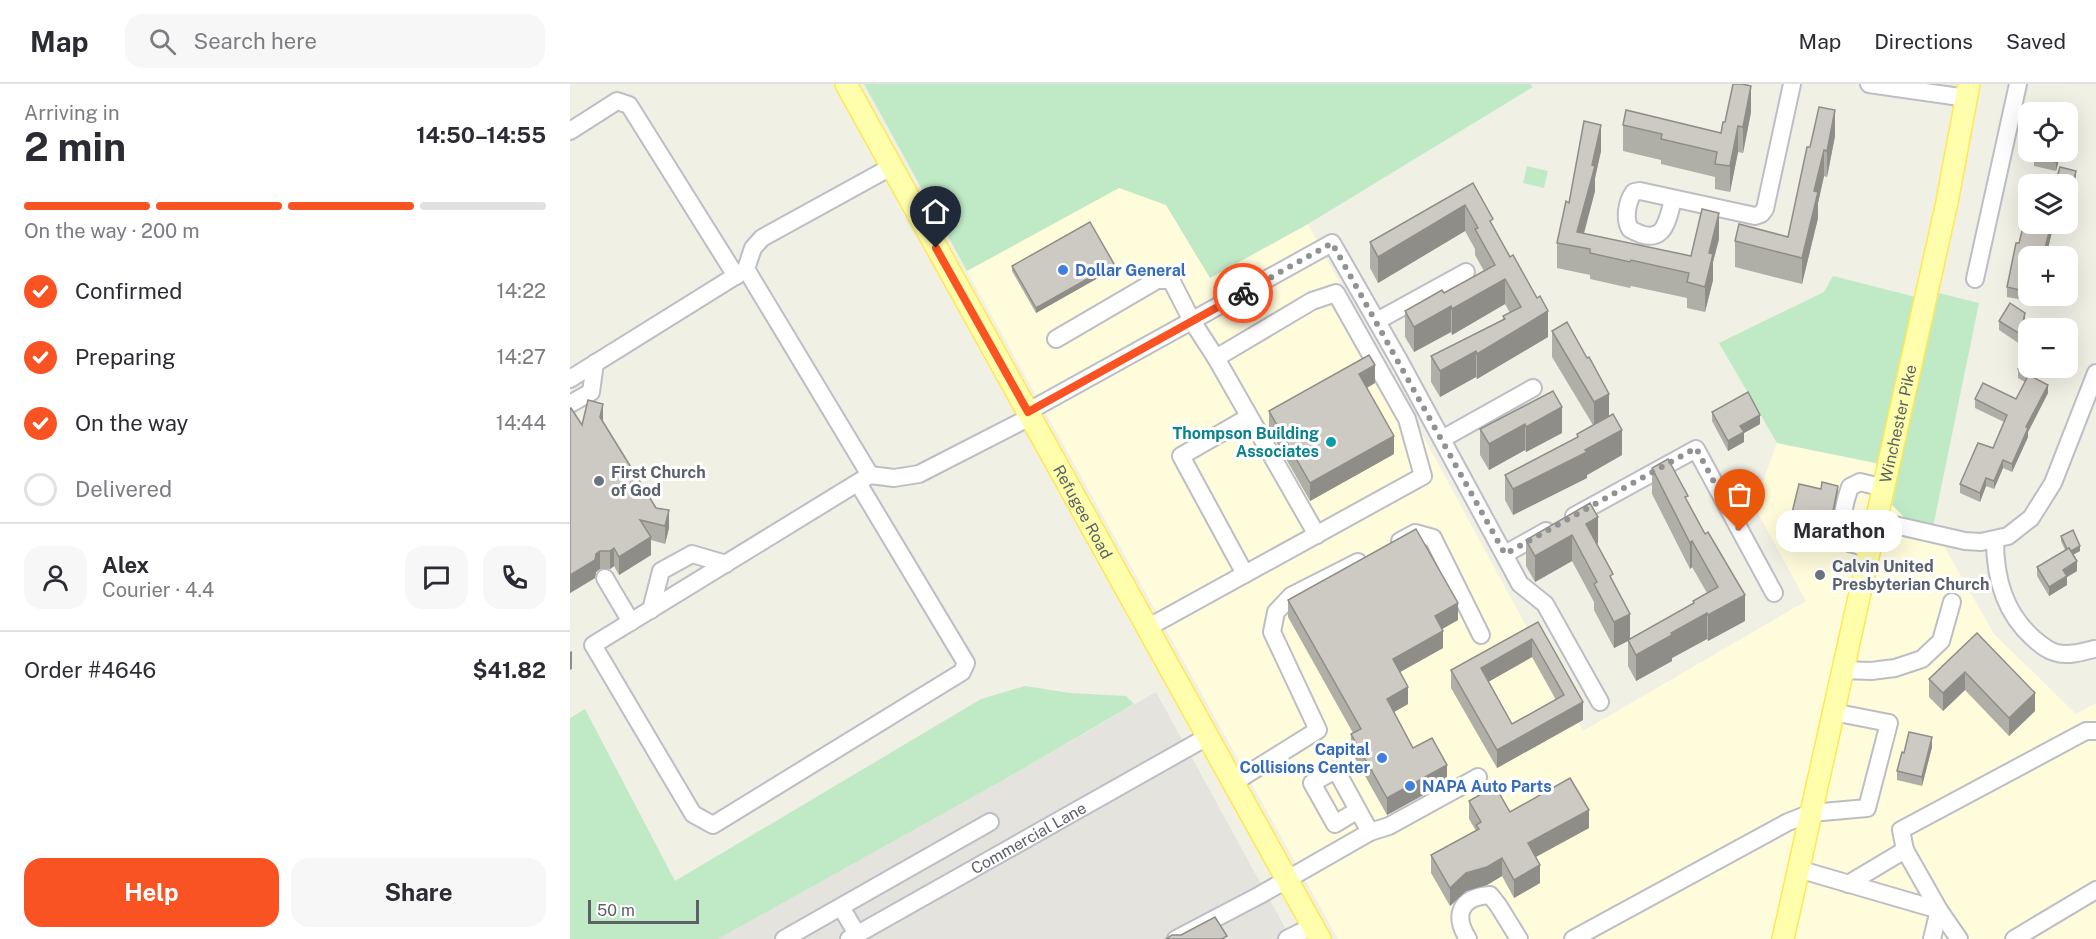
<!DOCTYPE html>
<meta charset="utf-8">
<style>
:root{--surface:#fff;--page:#f7f7f7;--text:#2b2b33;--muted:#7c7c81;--line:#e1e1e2;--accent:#fa5323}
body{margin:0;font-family:"Public Sans",sans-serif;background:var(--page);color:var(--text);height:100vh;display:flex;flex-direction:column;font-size:22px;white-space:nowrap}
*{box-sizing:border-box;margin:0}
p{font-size:20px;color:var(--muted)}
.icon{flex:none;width:33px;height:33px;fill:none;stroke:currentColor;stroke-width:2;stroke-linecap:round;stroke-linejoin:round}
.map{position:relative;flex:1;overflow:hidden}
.drawer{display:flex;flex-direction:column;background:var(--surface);width:570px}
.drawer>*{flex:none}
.controls{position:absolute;left:1448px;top:18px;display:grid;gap:12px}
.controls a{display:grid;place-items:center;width:60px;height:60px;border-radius:12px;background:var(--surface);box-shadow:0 6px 24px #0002;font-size:30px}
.scale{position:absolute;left:18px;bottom:15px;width:111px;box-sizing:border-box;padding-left:6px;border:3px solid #5d6067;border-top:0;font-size:16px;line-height:21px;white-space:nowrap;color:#5d6067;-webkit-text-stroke:4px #fff;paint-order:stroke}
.pin{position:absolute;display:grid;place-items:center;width:51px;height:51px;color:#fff;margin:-62px -26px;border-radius:50% 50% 50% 0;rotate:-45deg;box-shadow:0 0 6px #0007}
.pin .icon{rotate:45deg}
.courier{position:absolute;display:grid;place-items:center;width:60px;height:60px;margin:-30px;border:4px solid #fa5323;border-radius:50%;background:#fff;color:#222;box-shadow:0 2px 8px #0007}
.bubble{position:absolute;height:42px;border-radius:18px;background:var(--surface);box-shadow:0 6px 24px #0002;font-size:20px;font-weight:700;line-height:42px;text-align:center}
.headline em{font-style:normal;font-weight:700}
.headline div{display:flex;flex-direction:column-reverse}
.headline{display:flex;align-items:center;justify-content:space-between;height:102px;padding:0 24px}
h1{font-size:39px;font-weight:700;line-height:45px}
.bar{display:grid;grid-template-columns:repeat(4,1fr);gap:9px 6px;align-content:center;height:72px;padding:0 24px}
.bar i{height:8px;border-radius:4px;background:var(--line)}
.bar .active{background:var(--accent)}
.bar p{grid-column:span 4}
.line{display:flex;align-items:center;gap:15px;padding:0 24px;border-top:2px solid var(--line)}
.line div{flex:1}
.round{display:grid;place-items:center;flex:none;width:63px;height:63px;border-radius:18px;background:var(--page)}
ol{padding:0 24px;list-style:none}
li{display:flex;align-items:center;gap:18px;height:66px}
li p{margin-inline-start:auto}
li .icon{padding:6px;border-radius:50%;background:var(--accent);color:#fff;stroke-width:4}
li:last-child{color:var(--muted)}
li i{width:33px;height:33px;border:3px solid var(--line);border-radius:50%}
.button{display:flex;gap:12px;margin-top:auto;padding:12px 24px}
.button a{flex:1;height:69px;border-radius:18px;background:var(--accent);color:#fff;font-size:24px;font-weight:700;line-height:69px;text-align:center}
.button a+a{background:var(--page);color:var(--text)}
header{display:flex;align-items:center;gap:36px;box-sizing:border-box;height:84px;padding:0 30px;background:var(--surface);border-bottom:2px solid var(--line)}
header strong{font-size:28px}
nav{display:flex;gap:33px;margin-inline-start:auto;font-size:21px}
.search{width:420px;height:54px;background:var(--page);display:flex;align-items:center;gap:15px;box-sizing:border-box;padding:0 21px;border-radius:18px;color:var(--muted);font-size:22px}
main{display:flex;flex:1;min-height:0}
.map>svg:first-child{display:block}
.commercial{fill:#fffcdc}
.industrial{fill:#e4e3dd}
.green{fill:#c0eac6}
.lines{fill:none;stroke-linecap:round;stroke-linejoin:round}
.minor-casing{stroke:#bdbec5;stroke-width:20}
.major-casing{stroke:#ffe850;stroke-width:24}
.minor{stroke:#fff;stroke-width:16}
.major{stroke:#fffeac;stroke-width:21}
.wall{fill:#afaea7;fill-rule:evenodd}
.shaded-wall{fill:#8f8d88}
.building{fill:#cccac2;stroke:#8f8d88;stroke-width:1.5;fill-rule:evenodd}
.done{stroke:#919293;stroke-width:6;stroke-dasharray:0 10.8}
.route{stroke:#fa5323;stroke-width:8}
.shop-dot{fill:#3f7fe0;stroke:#fff;stroke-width:2}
.culture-dot{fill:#0f9aa8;stroke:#fff;stroke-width:2}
.worship-dot{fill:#6b7280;stroke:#fff;stroke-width:2}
.labels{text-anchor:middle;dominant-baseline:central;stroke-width:6;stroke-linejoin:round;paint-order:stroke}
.shop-label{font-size:16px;font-weight:bold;fill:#366cbe;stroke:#fff;text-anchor:start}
.street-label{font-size:16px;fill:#5d6067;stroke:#fff}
.culture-label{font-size:16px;font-weight:bold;fill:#0d838f;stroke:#fff;text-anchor:end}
.worship-label{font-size:16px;font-weight:bold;fill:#5b616d;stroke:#fff;text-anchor:start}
</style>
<header>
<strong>Map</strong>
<div class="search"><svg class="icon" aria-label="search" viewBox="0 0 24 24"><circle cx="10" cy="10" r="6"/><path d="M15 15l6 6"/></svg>Search here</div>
<nav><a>Map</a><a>Directions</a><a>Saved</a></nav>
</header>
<main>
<section class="drawer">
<div class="headline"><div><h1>2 min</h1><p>Arriving in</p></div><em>14:50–14:55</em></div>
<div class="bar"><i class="active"></i><i class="active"></i><i class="active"></i><i></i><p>On the way · 200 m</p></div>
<ol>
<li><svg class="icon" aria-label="check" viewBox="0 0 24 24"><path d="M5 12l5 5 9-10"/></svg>Confirmed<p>14:22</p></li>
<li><svg class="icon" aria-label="check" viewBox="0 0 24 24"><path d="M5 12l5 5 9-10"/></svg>Preparing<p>14:27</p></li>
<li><svg class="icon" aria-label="check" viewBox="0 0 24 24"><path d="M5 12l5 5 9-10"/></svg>On the way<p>14:44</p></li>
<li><i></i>Delivered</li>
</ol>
<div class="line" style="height:108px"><a class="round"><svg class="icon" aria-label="person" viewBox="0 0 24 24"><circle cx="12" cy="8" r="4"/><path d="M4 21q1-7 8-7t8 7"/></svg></a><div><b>Alex</b><p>Courier · 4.4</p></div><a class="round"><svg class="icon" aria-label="chat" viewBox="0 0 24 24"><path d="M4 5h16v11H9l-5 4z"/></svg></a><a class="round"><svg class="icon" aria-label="phone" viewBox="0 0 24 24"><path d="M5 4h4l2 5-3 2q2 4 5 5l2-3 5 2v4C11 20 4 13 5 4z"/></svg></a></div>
<div class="line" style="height:78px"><div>Order #4646</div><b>$41.82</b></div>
<div class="button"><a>Help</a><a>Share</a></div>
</section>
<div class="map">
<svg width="1526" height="855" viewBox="0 0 1526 855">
<rect width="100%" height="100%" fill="#f1f0e5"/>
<polygon class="commercial" points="549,103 596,121 640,194 738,140 1013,647 1236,517 1184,422 1207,359 1329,383 1424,550 1506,630 1526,619 1526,855 768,855 397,187"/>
<polygon class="industrial" points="586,608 721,855 148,855 437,694"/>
<g class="green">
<polygon points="294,0 960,0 963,3 738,140 640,194 596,121 549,104 397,187"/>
<polygon points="957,82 978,87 974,104 953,99"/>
<polygon points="1263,192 1346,213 1310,380 1207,359 1149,259 1254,208"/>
<polygon points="1369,209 1409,219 1363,443 1334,433 1322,421 1329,383"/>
<polygon points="455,602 500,609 556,612 564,620 437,694 148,855 0,855 0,634 15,625 105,797 411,615"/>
</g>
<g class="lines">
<g class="minor-casing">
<g id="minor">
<polyline points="1299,0 1397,14"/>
<polyline points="0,47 47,17 59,21 166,192"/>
<path d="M1103 115C1097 140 1093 164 1060 145 1054 135 1057 117 1064 108L1070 107 1185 132 1191 130 1195 125 1222 0"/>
<polyline points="1405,195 1448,0"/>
<polyline points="807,237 896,188"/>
<polyline points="486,255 587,196 601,196 622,237 646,274 742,217 766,209 837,335 853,392 577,544"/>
<polyline points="646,274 747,451"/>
<polyline points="0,295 175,186"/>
<polyline points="0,320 21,308 25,279"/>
<polyline points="457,328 762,159 830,278 950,500 975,520 1030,618"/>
<polyline points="872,355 963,304"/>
<polyline points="300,391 176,185 183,164 192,154 321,83"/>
<polyline points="288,399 396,579 392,588 143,741 123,730 23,561 300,391 324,394 349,390 460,333"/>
<polyline points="1004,432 1126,365 1204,509"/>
<polyline points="1307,437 1395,457 1411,458 1438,452 1461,434 1483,399 1526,289"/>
<path d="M1425 456C1425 494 1434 528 1463 554 1470 560 1477 567 1487 569 1499 572 1512 568 1524 565"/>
<polyline points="830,457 845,449 863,454 911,551"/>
<path d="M1300 464 1279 459C1268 442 1274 420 1280 403L1290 398 1314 404"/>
<polyline points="935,470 976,447"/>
<polyline points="675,490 611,372 679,333"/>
<polyline points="35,494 61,538"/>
<polyline points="81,526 91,487 122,470 156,480"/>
<polyline points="1273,586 1301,587 1325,584 1352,575 1371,557 1382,518"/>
<polyline points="663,699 748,646 702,548 706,528 721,512 788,478"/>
<polyline points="788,726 765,740 742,699 766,686 800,748"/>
<polyline points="1335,766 1331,746 1516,647 1526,647"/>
<polyline points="1228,785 1369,826 1389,855"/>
<polyline points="1278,800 1335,766 1369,826 1362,855"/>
<polyline points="271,823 287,850"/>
<polyline points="214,855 420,738"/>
<path id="s1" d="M279 855 637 653"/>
<polyline points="606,855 690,811 800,748 819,742 908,693"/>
<polyline points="717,855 743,842"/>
<path d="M898 855C883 831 890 813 920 811L928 821 949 855"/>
<polyline points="1003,855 1218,738 1241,729 1297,724 1319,639 1263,628"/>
<polyline points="1444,855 1526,806"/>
</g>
</g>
<g class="major-casing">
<g id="major">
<path id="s2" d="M276 0 750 855"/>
<path id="s3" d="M1213 855 1377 118 1399 0"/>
</g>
</g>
<use href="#minor" class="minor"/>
<use href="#major" class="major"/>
</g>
<g class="wall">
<polygon points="1181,28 1173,69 1168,68 1160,108 1145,105 1145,93 1091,80 1091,76 1053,67 1053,41 1151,49 1155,38"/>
<polygon points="1265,52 1257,93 1254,92 1248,119 1248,134 1232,200 1165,183 1165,157 1218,153 1240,63"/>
<polygon points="1031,67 1025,94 1025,107 1014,150 1121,172 1149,155 1143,178 1143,196 1135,228 1117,224 1117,214 1061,202 1060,204 1020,195 1020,191 987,184 987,159 999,119"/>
<polygon points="1491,68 1486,87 1464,82 1464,73"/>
<polygon points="1506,91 1502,109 1497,108 1497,100"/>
<polygon points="903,99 923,142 978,253 907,295 906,293 870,313 861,298 861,272 933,235 933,232 940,229 935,220 882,251 881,248 844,268 835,253 835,227 874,209 914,187 905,171 905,165 895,147 808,199 800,184 800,158"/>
<polygon points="1450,134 1484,140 1476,172 1458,172 1458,212 1461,212 1459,217 1437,213 1437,203 1453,144 1450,143"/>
<polygon points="442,182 544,185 466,229 442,187"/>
<polygon points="1429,237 1455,238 1450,260 1429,246"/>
<polygon points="982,247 1039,332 1052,371 1017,391 1017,394 943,431 935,416 935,391 1007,353 1007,350 1023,341 982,273"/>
<polygon points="1458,251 1463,293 1478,309 1458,348 1458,353 1442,388 1433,384 1424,405 1416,402 1410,418 1390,409 1390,400 1423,364 1434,338 1405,324 1405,315 1446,315 1455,298 1448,294 1448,285 1454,276 1452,274 1452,266 1456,260 1456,255"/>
<polygon points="805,299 797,304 824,370 740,417 699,345 699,327"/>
<polygon points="983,307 992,349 956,368 955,366 919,386 910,371 910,345"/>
<polygon points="0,324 12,341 33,338 99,444 95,460 81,456 81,471 49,491 44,482 40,485 30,485 26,488 25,494 0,509"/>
<polygon points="1142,328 1190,340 1174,349 1174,358 1158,367 1142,337"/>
<polygon points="1082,384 1118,418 1175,537 1138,557 1137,555 1102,574 1102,577 1066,597 1058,582 1058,557 1044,564 1024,526 1024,518 1002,477 965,498 956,482 956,456 1020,419 1028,459 1027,460 1043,498 1060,555 1123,520 1123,517 1137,509 1122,483 1120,485 1082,410"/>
<polygon points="1251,405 1268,406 1262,437 1243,432 1239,446 1220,441 1220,437"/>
<polygon points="1491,452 1510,467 1503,470 1507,487 1497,493 1497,501 1479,512 1467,492 1467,483 1495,466 1491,457"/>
<polygon points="718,516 888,536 872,545 873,564 830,588 838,620 824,628 843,664 877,698 817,731 781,667 781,650 783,649 718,533"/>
<path d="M968 538 1013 636 927 684 881 604V586ZM962 573 986 616 942 640 918 598Z"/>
<polygon points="1407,549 1465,627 1439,652 1395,606 1373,627 1359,613 1359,595"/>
<polygon points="1362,663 1352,702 1327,696 1327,687 1334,669"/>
<polygon points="899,717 940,728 1019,744 966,773 970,799 944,814 932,792 917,801 896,807 880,822 861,789 861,771 906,747 899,735"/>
</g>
<g class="shaded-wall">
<polygon points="1181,2 1181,28 1173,69 1173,43"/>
<polygon points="1265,26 1265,52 1257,93 1257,67"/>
<polygon points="1031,41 1031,67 1025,94 1025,107 1010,163 1007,148"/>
<polygon points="1168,42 1168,68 1160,108 1160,82"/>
<polygon points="1254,66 1254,92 1248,119 1248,134 1232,200 1232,174 1244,107"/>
<polygon points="1488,68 1491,68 1486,87 1486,78"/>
<polygon points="1506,87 1506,91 1502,109 1502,104"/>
<polygon points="895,121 895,147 808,199 808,173"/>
<polygon points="1149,129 1149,155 1143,178 1143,196 1135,228 1135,203 1139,169"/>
<polygon points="1481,140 1484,140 1476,172 1474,172"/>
<polygon points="544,180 544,185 466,229 466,224"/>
<polygon points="935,195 935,220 882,251 882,225"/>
<polygon points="881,222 881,248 844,268 844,243"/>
<polygon points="978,227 978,253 907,295 907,270"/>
<polygon points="1455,229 1455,238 1450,260 1450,250"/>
<polygon points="906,267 906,293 870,313 870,287"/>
<polygon points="805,281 805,299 789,308 789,290"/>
<polygon points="1464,284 1469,284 1459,300 1459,291"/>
<polygon points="1478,301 1478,309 1458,348 1458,353 1442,388 1442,380 1456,343"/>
<polygon points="1039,310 1039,336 1024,344 1024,318"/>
<polygon points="33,320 33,338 30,333"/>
<polygon points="992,323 992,349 956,368 956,343"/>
<polygon points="1190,331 1190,340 1174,349 1174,358 1158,367 1158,357 1170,342"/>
<polygon points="955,340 955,366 919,386 919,360"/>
<polygon points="1052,346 1052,371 1017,391 1017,394 943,431 943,405"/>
<polygon points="824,352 824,370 740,417 740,399"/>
<polygon points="1433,376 1433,384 1424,405 1424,397"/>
<polygon points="1416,394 1416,402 1410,418 1410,409"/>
<polygon points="1268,402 1268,406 1262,437 1262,432"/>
<polygon points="99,426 99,444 95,460 95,442"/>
<polygon points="1028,433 1028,459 1016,466 1016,440"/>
<polygon points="1002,451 1002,477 965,498 965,472"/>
<polygon points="81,453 81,471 49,491 49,473"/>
<polygon points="1122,457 1122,483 1120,485 1120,459"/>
<polygon points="1510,462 1510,467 1499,473 1499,468"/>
<polygon points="44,464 44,482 40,485 40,467"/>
<polygon points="30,467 30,485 26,488 25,494 0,509 0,491"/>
<polygon points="1507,477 1507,487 1497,493 1497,501 1479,512 1479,503 1493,486"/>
<polygon points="1175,511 1175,537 1138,557 1138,531"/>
<polygon points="888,519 888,536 865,549 865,532"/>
<polygon points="1137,529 1137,555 1102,574 1102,577 1066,597 1066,571 1101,549"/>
<polygon points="1060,530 1060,556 1044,564 1044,538"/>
<polygon points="873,547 873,564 823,592 823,575"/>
<polygon points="962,555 962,573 911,602 911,584"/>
<polygon points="2,567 2,585 0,586 0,568"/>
<polygon points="1395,588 1395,606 1373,627 1373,609"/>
<polygon points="838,603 838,620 817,632 817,615"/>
<polygon points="1465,609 1465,627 1439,652 1439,634"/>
<polygon points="1013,618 1013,636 927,684 927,666"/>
<polygon points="1362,653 1362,663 1352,702 1352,693"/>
<polygon points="877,681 877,698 817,731 817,714"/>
<polygon points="1019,726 1019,744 958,777 958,759"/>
<polygon points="932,774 932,792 917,801 896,807 880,822 880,804 896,789"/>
<polygon points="970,781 970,799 944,814 944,796"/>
</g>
<g class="building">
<polygon points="1163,0 1172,0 1181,2 1173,43 1168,42 1160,82 1145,80 1147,68 1091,55 1092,50 1053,41 1056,26 1151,49 1153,38 1155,38"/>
<polygon points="1249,23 1265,26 1257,67 1254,66 1244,107 1248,108 1232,174 1165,157 1169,140 1218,153 1237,63 1240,63"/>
<polygon points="1014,37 1031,41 1022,81 1025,82 1007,148 1121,172 1132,125 1149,129 1139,169 1143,170 1135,203 1117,198 1119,189 1061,176 1060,178 1020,169 1020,165 987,159 996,117 999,119"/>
<polygon points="1465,68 1488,68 1486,78 1464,73"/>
<polygon points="1490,83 1506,87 1502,104 1497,103 1497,100 1485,100"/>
<polygon points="903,99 923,135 920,137 940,173 943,171 967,214 970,212 978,227 907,270 906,267 870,287 861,272 935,235 933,232 951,223 935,195 882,225 881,222 844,243 835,227 872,206 874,209 925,181 905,145 908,144 895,121 808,173 800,158"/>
<polygon points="1458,114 1458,140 1481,140 1474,169 1468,168 1467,172 1458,172 1458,208 1437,203 1446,159 1449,159 1455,135 1450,134 1453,121 1456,120"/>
<polygon points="520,138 544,180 466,224 442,182"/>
<polygon points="1440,219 1455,229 1450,250 1429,237"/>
<polygon points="997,238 1017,274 1019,273 1039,310 1024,318 982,247"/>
<polygon points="1467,238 1478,244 1463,244"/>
<polygon points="1458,251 1458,269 1452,266 1458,256 1456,255"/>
<polygon points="1458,270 1458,284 1464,284 1459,291 1478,301 1456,343 1458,344 1442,380 1433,376 1424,397 1416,394 1410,409 1390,400 1408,359 1423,364 1437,331 1405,315 1413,299 1446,315 1458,292 1448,285"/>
<polygon points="799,271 805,281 789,290 824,352 740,399 699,327"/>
<polygon points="983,307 992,323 956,343 955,340 919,360 910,345"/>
<polygon points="1178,308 1190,331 1170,342 1174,348 1158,357 1142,328"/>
<polygon points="18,316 33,320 30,333 86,424 99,426 95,442 70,436 81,453 49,473 44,464 40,467 30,467 26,470 25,476 0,491 0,324 1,324 12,341"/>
<polygon points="1043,330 1052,346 1015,366 1017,368 943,405 935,391 1008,353 1007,350"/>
<polygon points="1098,375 1118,412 1115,413 1135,450 1138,448 1175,511 1138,531 1137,529 1101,549 1102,551 1066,571 1058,556 1124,519 1123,517 1148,503 1122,457 1120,459 1082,384"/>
<polygon points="1252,398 1268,402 1262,432 1243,428 1239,441 1220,437 1229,400 1251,405"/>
<polygon points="1020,419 1028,433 1016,440 1043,490 1040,492 1060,530 1044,538 1024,500 1027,498 1002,451 965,472 956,456"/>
<polygon points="846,445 888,519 865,532 873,547 823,575 838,603 817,615 843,664 862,654 877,681 817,714 781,650 791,645 718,516"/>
<polygon points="1503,446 1510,462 1501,467 1499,464 1497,465 1491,452"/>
<polygon points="1499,464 1507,477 1493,486 1497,492 1479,503 1467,483"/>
<path d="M968 538 1013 618 927 666 881 586ZM962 555 994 611 942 640 911 584Z"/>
<polygon points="1407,549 1465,609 1439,634 1395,588 1373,609 1359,595"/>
<polygon points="1339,648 1362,653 1352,693 1327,687 1332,668 1334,669"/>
<polygon points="1000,694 1019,726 958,759 970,781 944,796 932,774 917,783 896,789 880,804 861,771 909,745 906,741 911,738 899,717 925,702 940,728"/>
<polygon points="645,833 657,852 652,855 596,855 602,851 611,851"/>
</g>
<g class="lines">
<polyline class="done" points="673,209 762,159 935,470 1126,364 1170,447"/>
<polyline class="route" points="366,164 458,328 673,209"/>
</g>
<g class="shop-dot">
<circle cx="493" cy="186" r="6"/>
<circle cx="812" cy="674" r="6"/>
<circle cx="840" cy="702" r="6"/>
</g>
<circle class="culture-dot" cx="761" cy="358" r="6"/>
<g class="worship-dot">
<circle cx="29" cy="397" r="6"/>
<circle cx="1250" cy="491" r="6"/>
</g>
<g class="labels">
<g class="shop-label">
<text x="505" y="186">Dollar General</text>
<text x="800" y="665" text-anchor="end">Capital<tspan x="800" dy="18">Collisions Center</tspan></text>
<text x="852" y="702">NAPA Auto Parts</text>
</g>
<g class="street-label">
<text stroke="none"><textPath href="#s3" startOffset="528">Winchester Pike</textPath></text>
<text stroke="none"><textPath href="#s2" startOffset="489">Refugee Road</textPath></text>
<text stroke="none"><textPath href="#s1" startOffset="206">Commercial Lane</textPath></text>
</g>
<g class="culture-label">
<text x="749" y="349">Thompson Building<tspan x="749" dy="18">Associates</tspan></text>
</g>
<g class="worship-label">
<text x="41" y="388">First Church<tspan x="41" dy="18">of God</tspan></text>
<text x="1262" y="482">Calvin United<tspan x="1262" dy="18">Presbyterian Church</tspan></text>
</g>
</g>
</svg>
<div class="controls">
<a><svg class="icon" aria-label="locate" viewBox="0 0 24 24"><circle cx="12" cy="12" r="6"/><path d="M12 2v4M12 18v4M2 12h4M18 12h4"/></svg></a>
<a><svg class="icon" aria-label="layers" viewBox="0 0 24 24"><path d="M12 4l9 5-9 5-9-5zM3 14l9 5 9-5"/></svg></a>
<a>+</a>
<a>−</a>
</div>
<div class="scale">50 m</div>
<div class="pin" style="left:1170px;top:447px;background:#ea580c"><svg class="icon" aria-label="bag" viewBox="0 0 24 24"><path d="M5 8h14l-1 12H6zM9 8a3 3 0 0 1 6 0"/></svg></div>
<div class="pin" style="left:366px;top:164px;background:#1f2937"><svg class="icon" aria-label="home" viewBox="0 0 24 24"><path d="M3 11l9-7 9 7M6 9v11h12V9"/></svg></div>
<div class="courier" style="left:673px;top:209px"><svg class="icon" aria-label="bike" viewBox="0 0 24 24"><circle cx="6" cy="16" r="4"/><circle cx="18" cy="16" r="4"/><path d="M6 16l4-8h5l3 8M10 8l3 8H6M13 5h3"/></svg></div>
<div class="bubble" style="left:1206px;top:426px;width:126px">Marathon</div>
</div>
</main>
